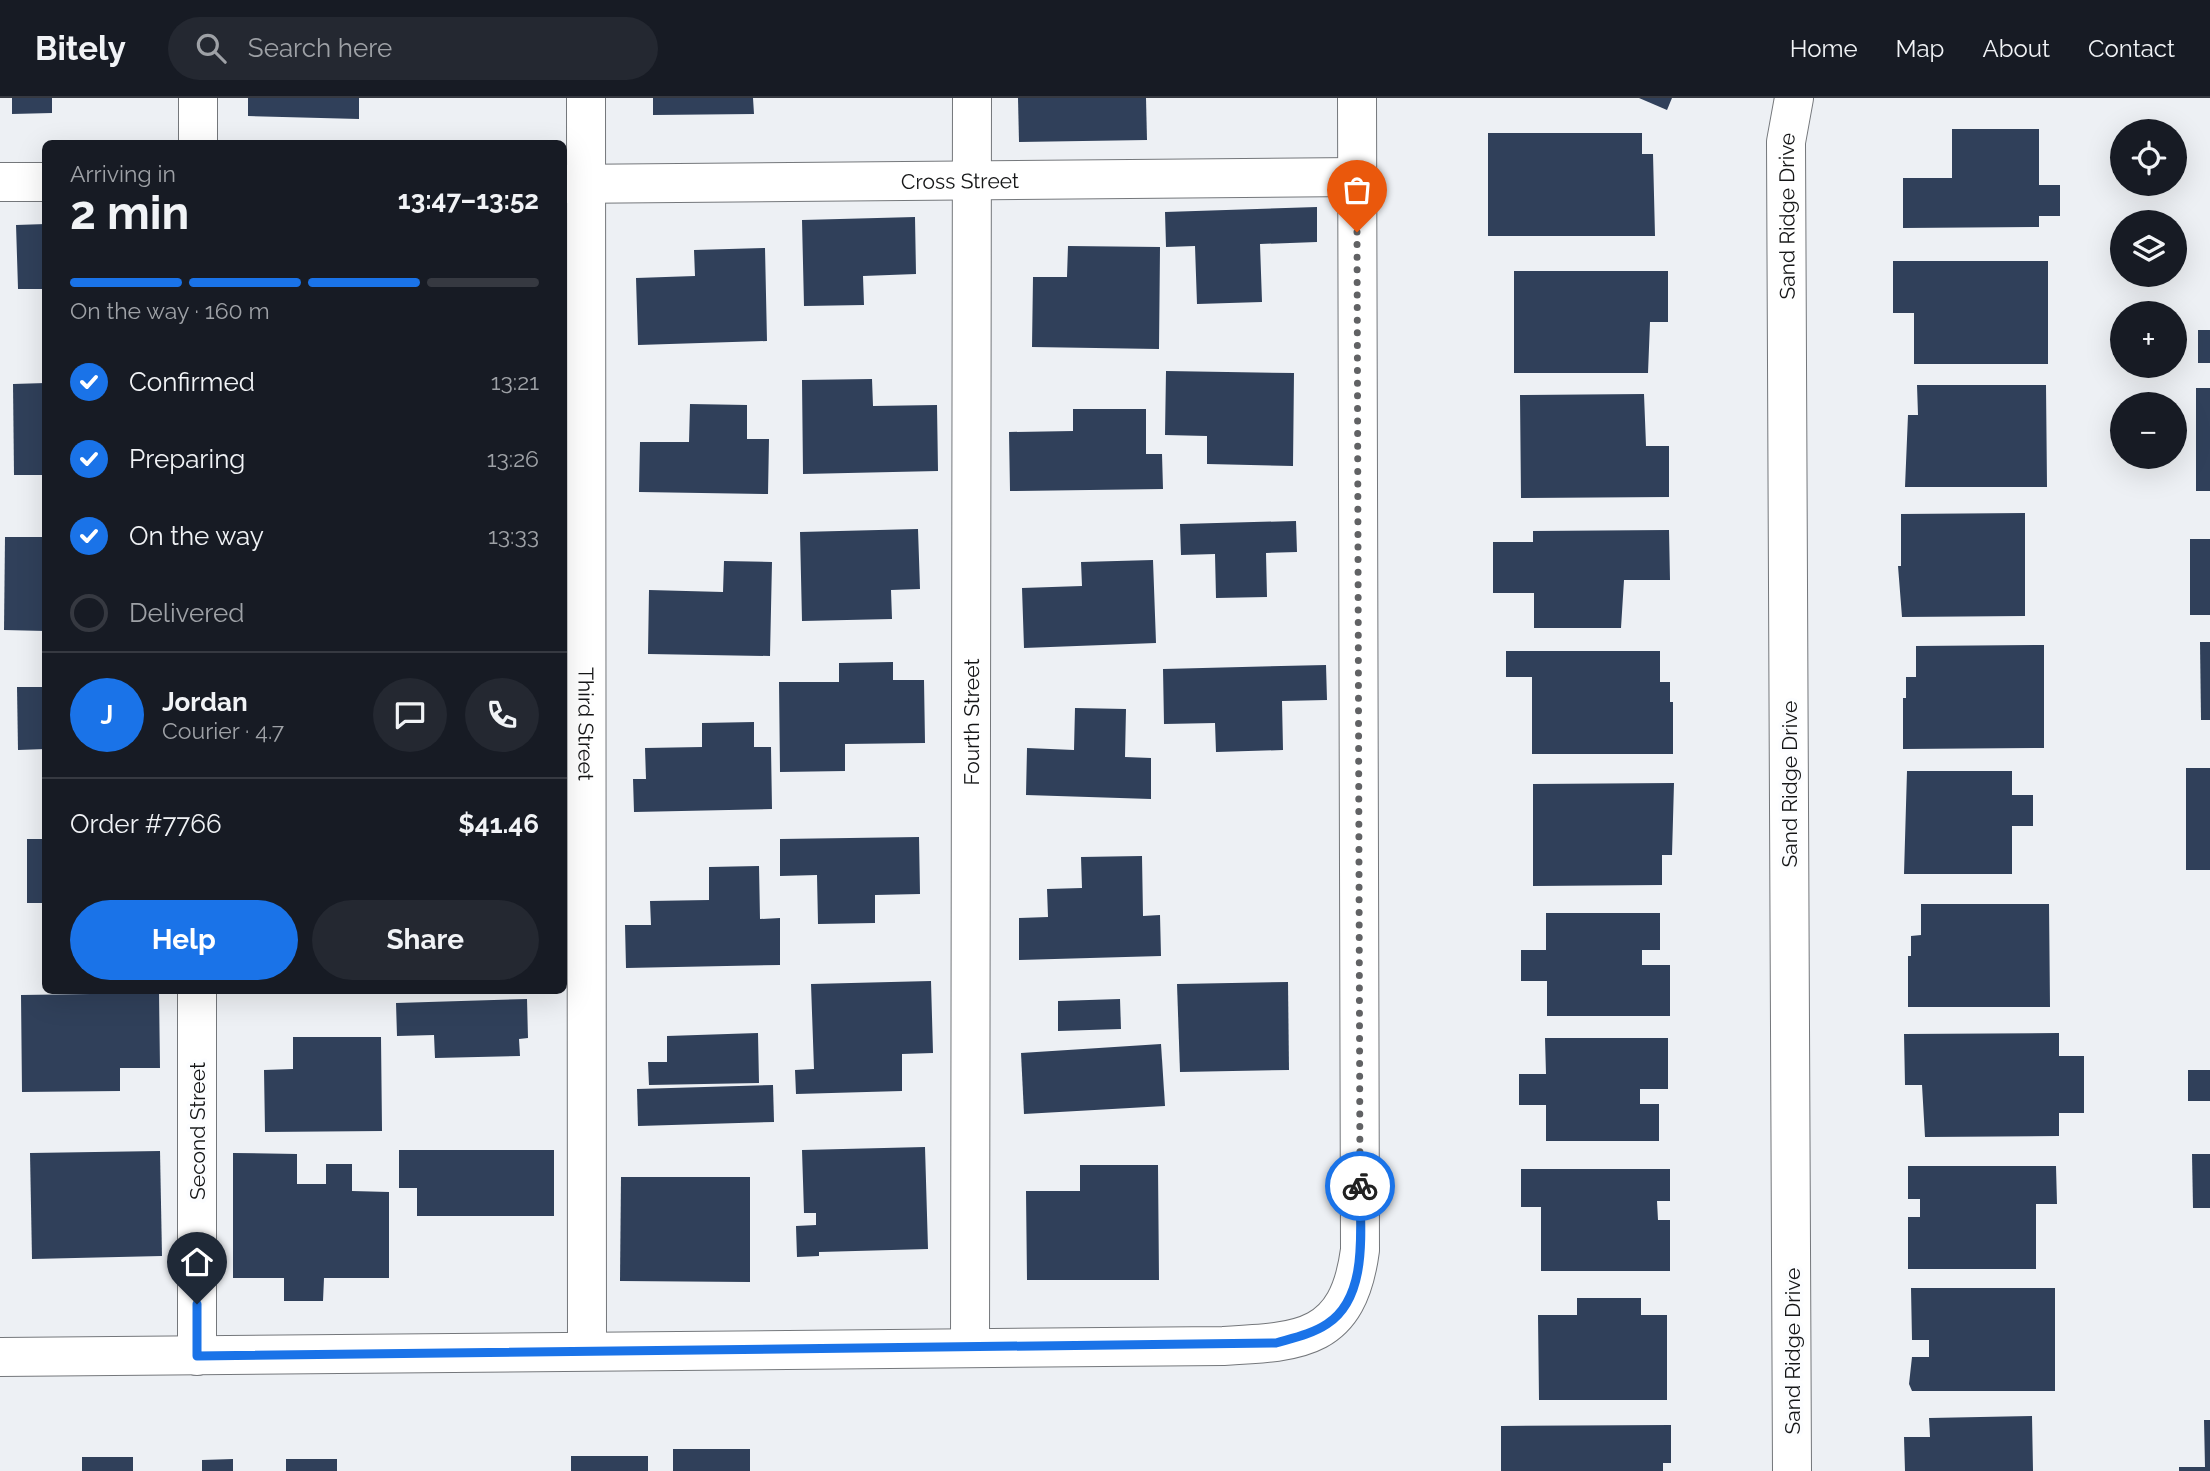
<!DOCTYPE html>
<meta charset="utf-8">
<style>
:root{--surface:#171b24;--page:#242831;--text:#f1f3f6;--muted:#9ea1a6;--line:#363941;--accent:#1a73e8}
body{margin:0;font-family:Raleway,sans-serif;background:var(--page);color:var(--text);height:100vh;display:flex;flex-direction:column;font-size:26px;white-space:nowrap}
*{box-sizing:border-box;margin:0}
p{font-size:23px;color:var(--muted)}
.icon{flex:none;width:38px;height:38px;fill:none;stroke:currentColor;stroke-width:2;stroke-linecap:round;stroke-linejoin:round}
.map{position:relative;flex:1;overflow:hidden}
.drawer{position:absolute;left:42px;top:42px;width:525px;height:854px;display:flex;flex-direction:column;background:var(--surface);border-radius:10px;box-shadow:0 7px 28px #0002}
.drawer>*{flex:none}
.tools{position:absolute;left:2110px;top:21px;display:grid;gap:14px}
.tools a{display:grid;place-items:center;width:77px;height:77px;border-radius:50%;background:var(--surface);box-shadow:0 7px 28px #0002;font-size:35px}
.pin{position:absolute;display:grid;place-items:center;width:60px;height:60px;color:#fff;margin:-72px -30px;border-radius:50% 50% 50% 0;rotate:-45deg;box-shadow:0 0 7px #0007}
.pin .icon{rotate:45deg}
.courier{position:absolute;display:grid;place-items:center;width:70px;height:70px;margin:-35px;border:5px solid #1a73e8;border-radius:50%;background:#fff;color:#222;box-shadow:0 2px 9px #0007}
.head em{font-style:normal;font-weight:700}
.head div{display:flex;flex-direction:column-reverse}
.head{display:flex;align-items:center;justify-content:space-between;height:119px;padding:0 28px}
h1{font-size:46px;font-weight:700;line-height:52px}
.bar{display:grid;grid-template-columns:repeat(4,1fr);gap:10px 7px;align-content:center;height:84px;padding:0 28px}
.bar i{height:9px;border-radius:5px;background:var(--line)}
.bar .selected{background:var(--accent)}
.bar p{grid-column:span 4}
.line{display:flex;align-items:center;gap:18px;padding:0 28px;border-top:2px solid var(--line)}
.line div{flex:1}
.round{display:grid;place-items:center;flex:none;width:74px;height:74px;border-radius:37px;background:var(--page)}
ol{padding:0 28px;list-style:none}
li{display:flex;align-items:center;gap:21px;height:77px}
li p{margin-inline-start:auto}
li .icon{padding:7px;border-radius:50%;background:var(--accent);color:#fff;stroke-width:4}
li:last-child{color:var(--muted)}
li i{width:38px;height:38px;border:4px solid var(--line);border-radius:50%}
.primary-button{display:flex;gap:14px;margin-top:auto;padding:14px 28px}
.primary-button a{flex:1;height:80px;border-radius:42px;background:var(--accent);color:#fff;font-size:28px;font-weight:700;line-height:80px;text-align:center}
.primary-button a+a{background:var(--page);color:var(--text)}
header{display:flex;align-items:center;gap:42px;box-sizing:border-box;height:98px;padding:0 35px;background:var(--surface);border-bottom:2px solid var(--line)}
header strong{font-size:33px}
nav{display:flex;gap:38px;margin-inline-start:auto;font-size:24px}
.search{width:490px;height:63px;background:var(--page);display:flex;align-items:center;gap:18px;box-sizing:border-box;padding:0 24px;border-radius:38px;color:var(--muted);font-size:26px}
.map>svg:first-child{display:block}
.building{fill:#30405a}
.lines{fill:none;stroke-linecap:round;stroke-linejoin:round}
.minor-casing{stroke:#74777b;stroke-width:40}
.minor{stroke:#fff;stroke-width:38}
.done{stroke:#616264;stroke-width:7;stroke-dasharray:0 12.6}
.route{stroke:#1a73e8;stroke-width:9}
.labels{text-anchor:middle;dominant-baseline:central;stroke-width:7;stroke-linejoin:round;paint-order:stroke}
.street-label{font-size:21px;fill:#151617;stroke:#fcfdff}
</style>
<header>
<strong>Bitely</strong>
<div class="search"><svg class="icon" aria-label="search" viewBox="0 0 24 24"><circle cx="10" cy="10" r="6"/><path d="M15 15l6 6"/></svg>Search here</div>
<nav><a>Home</a><a>Map</a><a>About</a><a>Contact</a></nav>
</header>
<div class="map">
<svg width="2210" height="1373" viewBox="0 0 2210 1373">
<rect width="100%" height="100%" fill="#edf0f4"/>
<g class="building">
<polygon points="12,0 52,0 52,15 12,16"/>
<polygon points="248,0 359,0 359,21 248,18"/>
<polygon points="653,0 753,0 754,16 653,17"/>
<polygon points="1018,0 1146,0 1147,42 1019,44"/>
<polygon points="1639,0 1672,0 1667,12"/>
<polygon points="1952,31 2039,31 2039,87 2060,87 2060,118 2039,118 2039,129 1903,130 1903,80 1952,80"/>
<polygon points="1488,35 1642,35 1642,56 1653,56 1655,138 1488,138"/>
<polygon points="1317,109 1317,144 1260,146 1262,204 1197,206 1195,148 1166,149 1165,114"/>
<polygon points="915,119 916,176 863,178 864,207 804,208 802,122"/>
<polygon points="46,126 46,191 18,191 16,127"/>
<polygon points="1068,148 1160,149 1159,251 1032,249 1033,179 1067,179"/>
<polygon points="765,150 767,243 638,247 636,180 695,178 694,152"/>
<polygon points="1893,163 2048,163 2048,266 1914,266 1914,215 1893,215"/>
<polygon points="1514,173 1668,173 1668,224 1650,224 1648,275 1514,275"/>
<rect x="2198" y="232" width="12" height="33"/>
<polygon points="1166,273 1294,275 1293,368 1207,366 1207,338 1165,337"/>
<polygon points="872,281 873,308 937,307 938,373 803,376 802,282"/>
<polygon points="46,285 46,377 14,377 13,286"/>
<polygon points="1917,287 2046,287 2047,389 1905,389 1908,317 1918,317"/>
<rect x="2196" y="290" width="14" height="103"/>
<polygon points="1644,296 1646,348 1669,348 1669,399 1521,400 1520,297"/>
<polygon points="690,306 747,307 747,341 769,341 768,396 639,394 640,344 689,344"/>
<polygon points="1073,311 1146,311 1146,356 1162,356 1163,391 1010,393 1009,334 1073,333"/>
<polygon points="2025,415 2025,518 1902,519 1898,468 1901,468 1901,416"/>
<polygon points="1296,423 1297,454 1266,455 1267,499 1216,500 1215,456 1181,457 1180,426"/>
<polygon points="918,431 920,491 891,492 892,521 802,523 800,434"/>
<polygon points="1669,432 1670,482 1624,482 1621,530 1534,530 1534,495 1493,495 1493,444 1533,444 1533,433"/>
<polygon points="5,439 46,439 46,533 4,532"/>
<rect x="2190" y="441" width="20" height="76"/>
<polygon points="1153,462 1156,545 1024,550 1022,490 1082,488 1081,464"/>
<polygon points="724,463 772,464 770,558 648,556 649,492 723,494"/>
<polygon points="2200,544 2210,544 2210,622 2201,622"/>
<polygon points="2044,547 2044,650 1903,651 1903,600 1906,600 1906,579 1916,579 1916,548"/>
<polygon points="1506,553 1660,553 1660,584 1670,584 1670,604 1673,604 1673,656 1532,656 1532,579 1506,579"/>
<polygon points="893,564 893,582 924,582 925,645 845,646 845,673 780,674 779,584 839,584 839,565"/>
<polygon points="1326,567 1327,602 1282,603 1283,652 1216,654 1215,625 1164,626 1163,571"/>
<polygon points="17,589 46,589 46,651 18,652"/>
<polygon points="1075,610 1126,611 1125,659 1151,660 1151,701 1026,697 1027,650 1074,652"/>
<polygon points="754,624 754,649 771,649 772,711 634,714 633,681 646,681 645,650 702,649 702,625"/>
<rect x="2186" y="670" width="24" height="102"/>
<polygon points="1907,673 2012,673 2012,697 2033,697 2033,728 2012,728 2012,776 1904,776"/>
<polygon points="1674,685 1672,757 1662,757 1662,787 1533,788 1533,686"/>
<polygon points="919,739 920,796 875,797 875,825 818,826 817,777 780,778 780,741"/>
<rect x="27" y="741" width="19" height="64"/>
<polygon points="1142,758 1143,818 1160,817 1161,858 1019,862 1019,820 1048,819 1047,791 1082,790 1081,759"/>
<polygon points="759,768 760,821 780,820 780,867 626,870 625,827 651,827 650,803 709,802 709,769"/>
<polygon points="1921,806 2049,806 2050,909 1908,909 1908,858 1911,858 1911,838 1921,837"/>
<polygon points="1546,815 1660,815 1660,852 1642,852 1642,867 1670,867 1670,918 1547,918 1547,883 1521,883 1521,852 1546,852"/>
<polygon points="931,883 933,955 902,956 902,993 796,996 795,972 814,971 811,886"/>
<polygon points="1288,884 1289,972 1180,974 1177,886"/>
<polygon points="159,895 160,970 120,970 120,993 22,994 21,897"/>
<polygon points="527,901 528,940 519,941 520,958 435,960 434,937 397,938 396,905"/>
<polygon points="1120,901 1121,931 1058,933 1058,903"/>
<polygon points="758,935 759,985 649,987 648,964 667,964 667,938"/>
<polygon points="2059,935 2059,958 2084,958 2084,1015 2059,1015 2059,1038 1925,1039 1922,987 1905,987 1904,936"/>
<polygon points="293,939 381,939 382,1033 265,1034 264,972 293,971"/>
<polygon points="1545,940 1668,940 1668,991 1640,991 1640,1006 1659,1006 1659,1043 1546,1043 1546,1007 1519,1007 1519,976 1546,976"/>
<polygon points="1161,946 1165,1008 1024,1016 1021,955"/>
<rect x="2188" y="972" width="22" height="31"/>
<polygon points="773,987 774,1024 638,1028 637,991"/>
<polygon points="925,1049 928,1151 819,1154 819,1158 797,1159 796,1128 816,1127 816,1115 804,1115 802,1052"/>
<polygon points="399,1052 554,1052 554,1118 417,1118 417,1090 399,1090"/>
<polygon points="160,1053 162,1158 32,1161 30,1055"/>
<polygon points="233,1055 297,1056 297,1086 326,1086 326,1066 352,1066 352,1093 389,1094 389,1180 324,1180 323,1203 284,1203 284,1180 233,1180"/>
<polygon points="2192,1056 2210,1056 2210,1110 2193,1110"/>
<polygon points="1080,1067 1158,1067 1159,1182 1027,1182 1026,1093 1080,1093"/>
<polygon points="1908,1068 2056,1068 2057,1106 2036,1106 2036,1171 1908,1171 1908,1119 1920,1119 1920,1101 1908,1101"/>
<polygon points="1521,1071 1670,1071 1670,1103 1657,1103 1658,1122 1670,1122 1670,1173 1541,1173 1541,1109 1521,1109"/>
<polygon points="621,1079 750,1079 750,1184 620,1183"/>
<polygon points="1911,1190 2055,1190 2055,1293 1912,1293 1909,1286 1912,1259 1929,1259 1929,1242 1912,1242"/>
<polygon points="1577,1200 1641,1200 1641,1217 1667,1217 1667,1302 1539,1302 1538,1217 1577,1217"/>
<polygon points="2032,1318 2033,1373 1905,1373 1904,1339 1930,1339 1929,1320"/>
<polygon points="2204,1322 2210,1322 2210,1373 2179,1373 2179,1369 2205,1369"/>
<polygon points="1671,1327 1671,1365 1663,1365 1663,1373 1501,1373 1501,1328"/>
<rect x="673" y="1351" width="77" height="22"/>
<rect x="571" y="1358" width="77" height="15"/>
<rect x="82" y="1359" width="51" height="14"/>
<polygon points="233,1361 233,1373 202,1373 202,1362"/>
<rect x="286" y="1361" width="51" height="12"/>
</g>
<g class="lines">
<g class="minor-casing">
<g id="minor">
<path id="s1" d="M586 0 587 1253"/>
<polyline points="198,46 198,0"/>
<polyline points="0,84 46,84"/>
<path id="s2" d="M564 86 1356 79"/>
<path id="s3" d="M970 1249 972 0"/>
<polyline points="197,1258 197,892"/>
<path d="M0 1259 1223 1248C1302 1244 1348 1242 1360 1152L1357 0"/>
<path id="s4" d="M1792 1373 1786 44 1794 0"/>
</g>
</g>
<use href="#minor" class="minor"/>
</g>
<g class="lines">
<polyline class="done" points="1357,134 1360,1088"/>
<path class="route" d="M197 1206V1258L1276 1245C1293 1240 1312 1236 1327 1226 1369 1199 1360 1131 1360 1088"/>
</g>
<g class="labels">
<g class="street-label">
<text stroke="none"><textPath href="#s2" startOffset="396">Cross Street</textPath></text>
<text stroke="none"><textPath href="#s4" startOffset="1255">Sand Ridge Drive</textPath></text>
<text stroke="none"><textPath href="#s3" startOffset="625">Fourth Street</textPath></text>
<text stroke="none"><textPath href="#s1" startOffset="626">Third Street</textPath></text>
<text transform="translate(1789 686) rotate(-90)">Sand Ridge Drive</text>
<text transform="translate(197 1033) rotate(-90)">Second Street</text>
<text transform="translate(1792 1253) rotate(-90)">Sand Ridge Drive</text>
</g>
</g>
</svg>
<div class="tools">
<a><svg class="icon" aria-label="locate" viewBox="0 0 24 24"><circle cx="12" cy="12" r="6"/><path d="M12 2v4M12 18v4M2 12h4M18 12h4"/></svg></a>
<a><svg class="icon" aria-label="layers" viewBox="0 0 24 24"><path d="M12 4l9 5-9 5-9-5zM3 14l9 5 9-5"/></svg></a>
<a>+</a>
<a>−</a>
</div>
<div class="pin" style="left:1357px;top:134px;background:#ea580c"><svg class="icon" aria-label="bag" viewBox="0 0 24 24"><path d="M5 8h14l-1 12H6zM9 8a3 3 0 0 1 6 0"/></svg></div>
<div class="pin" style="left:197px;top:1206px;background:#1f2937"><svg class="icon" aria-label="home" viewBox="0 0 24 24"><path d="M3 11l9-7 9 7M6 9v11h12V9"/></svg></div>
<div class="courier" style="left:1360px;top:1088px"><svg class="icon" aria-label="bike" viewBox="0 0 24 24"><circle cx="6" cy="16" r="4"/><circle cx="18" cy="16" r="4"/><path d="M6 16l4-8h5l3 8M10 8l3 8H6M13 5h3"/></svg></div>
<section class="drawer">
<div class="head"><div><h1>2 min</h1><p>Arriving in</p></div><em>13:47–13:52</em></div>
<div class="bar"><i class="selected"></i><i class="selected"></i><i class="selected"></i><i></i><p>On the way · 160 m</p></div>
<ol>
<li><svg class="icon" aria-label="check" viewBox="0 0 24 24"><path d="M5 12l5 5 9-10"/></svg>Confirmed<p>13:21</p></li>
<li><svg class="icon" aria-label="check" viewBox="0 0 24 24"><path d="M5 12l5 5 9-10"/></svg>Preparing<p>13:26</p></li>
<li><svg class="icon" aria-label="check" viewBox="0 0 24 24"><path d="M5 12l5 5 9-10"/></svg>On the way<p>13:33</p></li>
<li><i></i>Delivered</li>
</ol>
<div class="line" style="height:126px"><b class="round" style="background:var(--accent);color:#fff">J</b><div><b>Jordan</b><p>Courier · 4.7</p></div><a class="round"><svg class="icon" aria-label="chat" viewBox="0 0 24 24"><path d="M4 5h16v11H9l-5 4z"/></svg></a><a class="round"><svg class="icon" aria-label="phone" viewBox="0 0 24 24"><path d="M5 4h4l2 5-3 2q2 4 5 5l2-3 5 2v4C11 20 4 13 5 4z"/></svg></a></div>
<div class="line" style="height:91px"><div>Order #7766</div><b>$41.46</b></div>
<div class="primary-button"><a>Help</a><a>Share</a></div>
</section>
</div>
